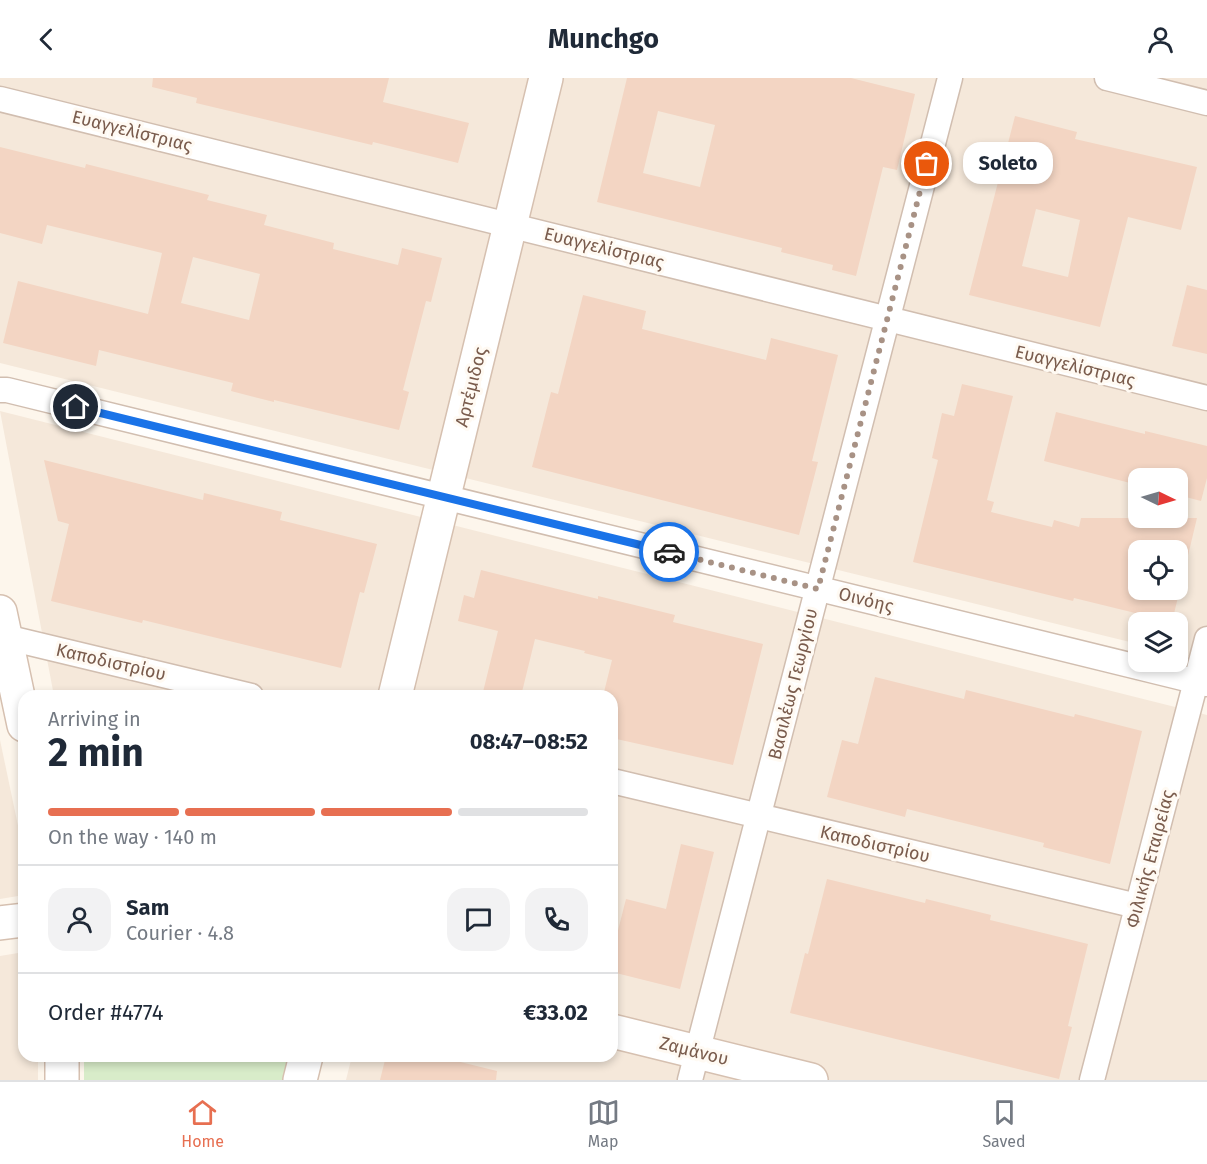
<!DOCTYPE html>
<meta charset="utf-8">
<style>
:root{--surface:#fff;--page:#f2f2f3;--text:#1f2937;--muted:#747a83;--line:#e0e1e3;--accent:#e76f51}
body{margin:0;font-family:"Fira Sans",sans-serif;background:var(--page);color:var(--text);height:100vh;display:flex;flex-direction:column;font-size:22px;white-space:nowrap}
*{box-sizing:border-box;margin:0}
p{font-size:20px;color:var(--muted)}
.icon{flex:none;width:33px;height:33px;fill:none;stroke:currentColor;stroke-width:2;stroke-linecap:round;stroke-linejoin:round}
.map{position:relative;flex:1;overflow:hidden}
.panel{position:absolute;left:18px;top:612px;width:600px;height:372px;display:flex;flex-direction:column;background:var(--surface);border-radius:18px;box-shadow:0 3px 9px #0003}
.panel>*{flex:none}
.needle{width:39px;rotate:95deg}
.controls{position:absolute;left:1128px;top:390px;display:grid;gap:12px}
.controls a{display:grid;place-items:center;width:60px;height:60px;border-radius:12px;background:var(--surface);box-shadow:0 3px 9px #0003;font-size:30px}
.pin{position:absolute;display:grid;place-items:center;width:51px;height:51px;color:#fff;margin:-26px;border:3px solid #fff;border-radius:50%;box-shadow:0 2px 6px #0007}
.courier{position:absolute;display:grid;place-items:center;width:60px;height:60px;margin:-30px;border:4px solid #1a73e8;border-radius:50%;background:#fff;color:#222;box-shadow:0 2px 8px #0007}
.bubble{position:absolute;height:42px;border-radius:18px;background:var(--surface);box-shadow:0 3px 9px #0003;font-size:20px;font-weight:700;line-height:42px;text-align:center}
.head em{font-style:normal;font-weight:700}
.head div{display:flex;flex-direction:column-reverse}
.head{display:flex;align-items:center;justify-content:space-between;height:102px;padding:0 30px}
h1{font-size:39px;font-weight:700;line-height:45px}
.bar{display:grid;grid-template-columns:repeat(4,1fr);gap:9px 6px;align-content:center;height:72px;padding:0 30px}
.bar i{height:8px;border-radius:4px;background:var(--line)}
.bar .current{background:var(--accent)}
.bar p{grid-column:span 4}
.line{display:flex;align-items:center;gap:15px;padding:0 30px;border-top:2px solid var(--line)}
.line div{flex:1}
.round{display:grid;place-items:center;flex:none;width:63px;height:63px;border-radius:18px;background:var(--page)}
header{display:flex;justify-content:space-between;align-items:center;height:78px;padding:0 30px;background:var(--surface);font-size:27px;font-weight:700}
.tabs{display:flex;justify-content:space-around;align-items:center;height:84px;border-top:2px solid var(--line);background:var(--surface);font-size:16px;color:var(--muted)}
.tabs a{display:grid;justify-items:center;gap:3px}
.tabs .current{color:var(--accent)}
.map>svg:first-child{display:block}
.residential{fill:#f5e8da;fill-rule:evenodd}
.green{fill:#d8ecc9}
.building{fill:#f3d5c3;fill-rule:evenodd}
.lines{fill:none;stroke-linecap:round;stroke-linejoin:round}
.street-casing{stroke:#d1beb0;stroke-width:27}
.secondary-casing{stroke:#d6c0b0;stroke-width:36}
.street{stroke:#fff;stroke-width:24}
.secondary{stroke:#fff;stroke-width:33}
.done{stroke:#a89285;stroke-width:6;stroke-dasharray:0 10.8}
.route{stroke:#1a73e8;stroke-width:8}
.labels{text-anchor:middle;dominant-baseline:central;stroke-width:6;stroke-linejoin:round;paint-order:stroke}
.street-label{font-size:18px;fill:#7a5c4d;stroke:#fffaf3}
</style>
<header><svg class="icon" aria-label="back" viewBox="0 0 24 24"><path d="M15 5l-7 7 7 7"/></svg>Munchgo<svg class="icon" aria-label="person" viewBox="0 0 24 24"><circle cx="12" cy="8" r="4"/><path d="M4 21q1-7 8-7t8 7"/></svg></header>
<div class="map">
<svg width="1207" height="1002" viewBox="0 0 1207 1002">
<rect width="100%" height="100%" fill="#fdf6ec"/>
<g class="residential">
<path d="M0 0H1207V583L1178 575V544H1138V566L0 285ZM1138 400H1178V440H1138ZM1138 472H1178V512H1138Z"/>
<polygon points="0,333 1207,637 1207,1002 346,1002 352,978 612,978 612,618 54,618"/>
<polygon points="0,662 24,776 24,817 0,821"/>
<polygon points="24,874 24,978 38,978 38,1002 0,1002 0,878"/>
</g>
<polygon class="green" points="84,978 295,978 289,1002 84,1002"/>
<g class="building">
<polygon points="153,0 389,0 383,24 469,45 458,85 373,64 372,67 196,25 197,20 152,9"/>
<path d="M627 0H851L915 16 897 92 883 89 856 198 832 192 833 187 781 174 782 170 597 124ZM658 33 715 47 700 109 643 95Z"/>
<path d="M1015 38 1077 54 1075 61 1197 89 1181 152 1128 139 1100 249 969 217ZM1036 131 1080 142 1068 199 1022 188Z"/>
<path d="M0 69 85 90 86 86 209 117 207 122 267 137 264 147 334 165 333 171 398 187 402 170 442 180 431 224 426 223 403 312 409 314 399 352 274 322V324L231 313 233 305 99 272 96 288 3 265 18 203 148 236 162 175 47 147 42 166 0 155ZM193 179 260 196 249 242 181 225Z"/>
<polygon points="1187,207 1207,212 1207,276 1172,268"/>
<polygon points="583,217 646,233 642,251 766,282 771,260 838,277 812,383 818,384 799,457 532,389 551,314 558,316"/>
<path d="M962 306 1013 318 987 422 994 424 991 434 1052 449 1054 442 1079 449 1081 440H1197L1172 544 1074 520 1073 523 913 484 938 382 932 380 942 335 954 338ZM1138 472H1178V512H1138Z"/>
<polygon points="1056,334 1145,356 1145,353 1207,368 1207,400 1201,423 1178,417 1178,400 1138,400 1138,407 1044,383"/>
<polygon points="44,382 203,422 204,415 282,434 280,442 377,466 364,515 360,514 341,590 143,542 142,545 51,523 69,446 58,443"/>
<polygon points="481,492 598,521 598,518 675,537 673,544 763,566 733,687 612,660 612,618 603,618 612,582 584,575 585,573 535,561 521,618 482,618 498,553 458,543 464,517 474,520"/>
<polygon points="875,599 964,621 966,612 1074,639 1075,636 1142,653 1110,786 1043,769 1044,765 907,731 905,739 827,719 842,662 858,666"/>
<polygon points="681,766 714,774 680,911 612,894 612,876 626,821 666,831"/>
<polygon points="827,801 925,825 926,821 991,837 990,842 1088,866 1068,948 1072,949 1059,1001 790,935 805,875 808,876"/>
<polygon points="386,978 436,978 497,993 496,1002 380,1002"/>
</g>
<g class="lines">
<g class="street-casing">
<g id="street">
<polyline points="1107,0 1207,25"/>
<polyline points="0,21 1207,320"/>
<polyline points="0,312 7,312 1207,606"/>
<polyline points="5,559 251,618"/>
<polyline points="612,703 1137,828"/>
<polyline points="690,1002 950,0"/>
<polyline points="1092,1002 1207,561"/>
</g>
</g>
<g class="secondary-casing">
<g id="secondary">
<polyline points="0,534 24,647"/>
<polyline points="395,618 546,0"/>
<polyline points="0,845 24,842"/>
<polyline points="612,953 811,1002"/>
<polyline points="62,1002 62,978"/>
<polyline points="300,1002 306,978"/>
</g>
</g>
<use href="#street" class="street"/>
<use href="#secondary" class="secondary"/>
</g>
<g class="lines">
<polyline class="done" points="669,474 818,511 927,86"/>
<polyline class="route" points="76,329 669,474"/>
</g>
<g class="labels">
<g class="street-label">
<text transform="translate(132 53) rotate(14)">Ευαγγελίστριας</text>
<text transform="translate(604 170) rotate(14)">Ευαγγελίστριας</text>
<text transform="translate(1075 288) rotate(14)">Ευαγγελίστριας</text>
<text transform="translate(471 309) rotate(-76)">Αρτέμιδος</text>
<text transform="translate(866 522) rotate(14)">Οινόης</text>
<text transform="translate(111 584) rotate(13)">Καποδιστρίου</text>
<text transform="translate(793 606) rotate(-76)">Βασιλέως Γεωργίου</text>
<text transform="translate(875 766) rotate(13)">Καποδιστρίου</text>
<text transform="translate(1150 781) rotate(-75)">Φιλικής Εταιρείας</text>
<text transform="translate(694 973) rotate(14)">Ζαμάνου</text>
</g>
</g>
</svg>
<div class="controls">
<a><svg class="needle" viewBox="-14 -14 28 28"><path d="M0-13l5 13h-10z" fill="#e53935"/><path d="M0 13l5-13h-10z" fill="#747a83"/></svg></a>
<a><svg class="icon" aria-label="locate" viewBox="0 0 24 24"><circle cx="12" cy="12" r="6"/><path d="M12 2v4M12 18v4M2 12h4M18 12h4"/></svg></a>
<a><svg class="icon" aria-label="layers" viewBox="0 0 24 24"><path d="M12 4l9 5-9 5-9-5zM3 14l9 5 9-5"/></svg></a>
</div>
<div class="pin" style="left:927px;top:86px;background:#ea580c"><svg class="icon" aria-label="bag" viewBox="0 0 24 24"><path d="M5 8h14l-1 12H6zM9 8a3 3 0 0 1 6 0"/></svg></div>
<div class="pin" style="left:76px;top:329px;background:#1f2937"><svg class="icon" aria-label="home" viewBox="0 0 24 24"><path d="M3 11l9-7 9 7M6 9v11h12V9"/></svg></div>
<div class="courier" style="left:669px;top:474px"><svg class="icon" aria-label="car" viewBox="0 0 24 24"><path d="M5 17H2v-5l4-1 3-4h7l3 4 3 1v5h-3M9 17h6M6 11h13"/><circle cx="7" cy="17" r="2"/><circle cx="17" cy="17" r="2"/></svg></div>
<div class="bubble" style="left:963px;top:64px;width:90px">Soleto</div>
<section class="panel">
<div class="head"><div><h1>2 min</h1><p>Arriving in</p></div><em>08:47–08:52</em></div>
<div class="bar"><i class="current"></i><i class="current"></i><i class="current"></i><i></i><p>On the way · 140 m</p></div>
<div class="line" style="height:108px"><a class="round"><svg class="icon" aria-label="person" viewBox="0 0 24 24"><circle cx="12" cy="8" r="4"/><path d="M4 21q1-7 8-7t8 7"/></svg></a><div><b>Sam</b><p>Courier · 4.8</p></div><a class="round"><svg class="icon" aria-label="chat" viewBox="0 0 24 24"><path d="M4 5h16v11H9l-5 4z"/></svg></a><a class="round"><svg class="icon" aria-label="phone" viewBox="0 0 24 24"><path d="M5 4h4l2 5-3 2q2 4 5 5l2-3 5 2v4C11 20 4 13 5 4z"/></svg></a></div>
<div class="line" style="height:78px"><div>Order #4774</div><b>€33.02</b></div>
</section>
</div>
<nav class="tabs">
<a class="current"><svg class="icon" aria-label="home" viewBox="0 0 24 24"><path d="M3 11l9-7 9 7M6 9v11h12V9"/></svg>Home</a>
<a><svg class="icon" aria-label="map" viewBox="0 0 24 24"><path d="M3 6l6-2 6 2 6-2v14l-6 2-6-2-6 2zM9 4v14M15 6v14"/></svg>Map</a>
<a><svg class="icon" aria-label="saved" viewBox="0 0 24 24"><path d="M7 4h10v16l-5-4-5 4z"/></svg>Saved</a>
</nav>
